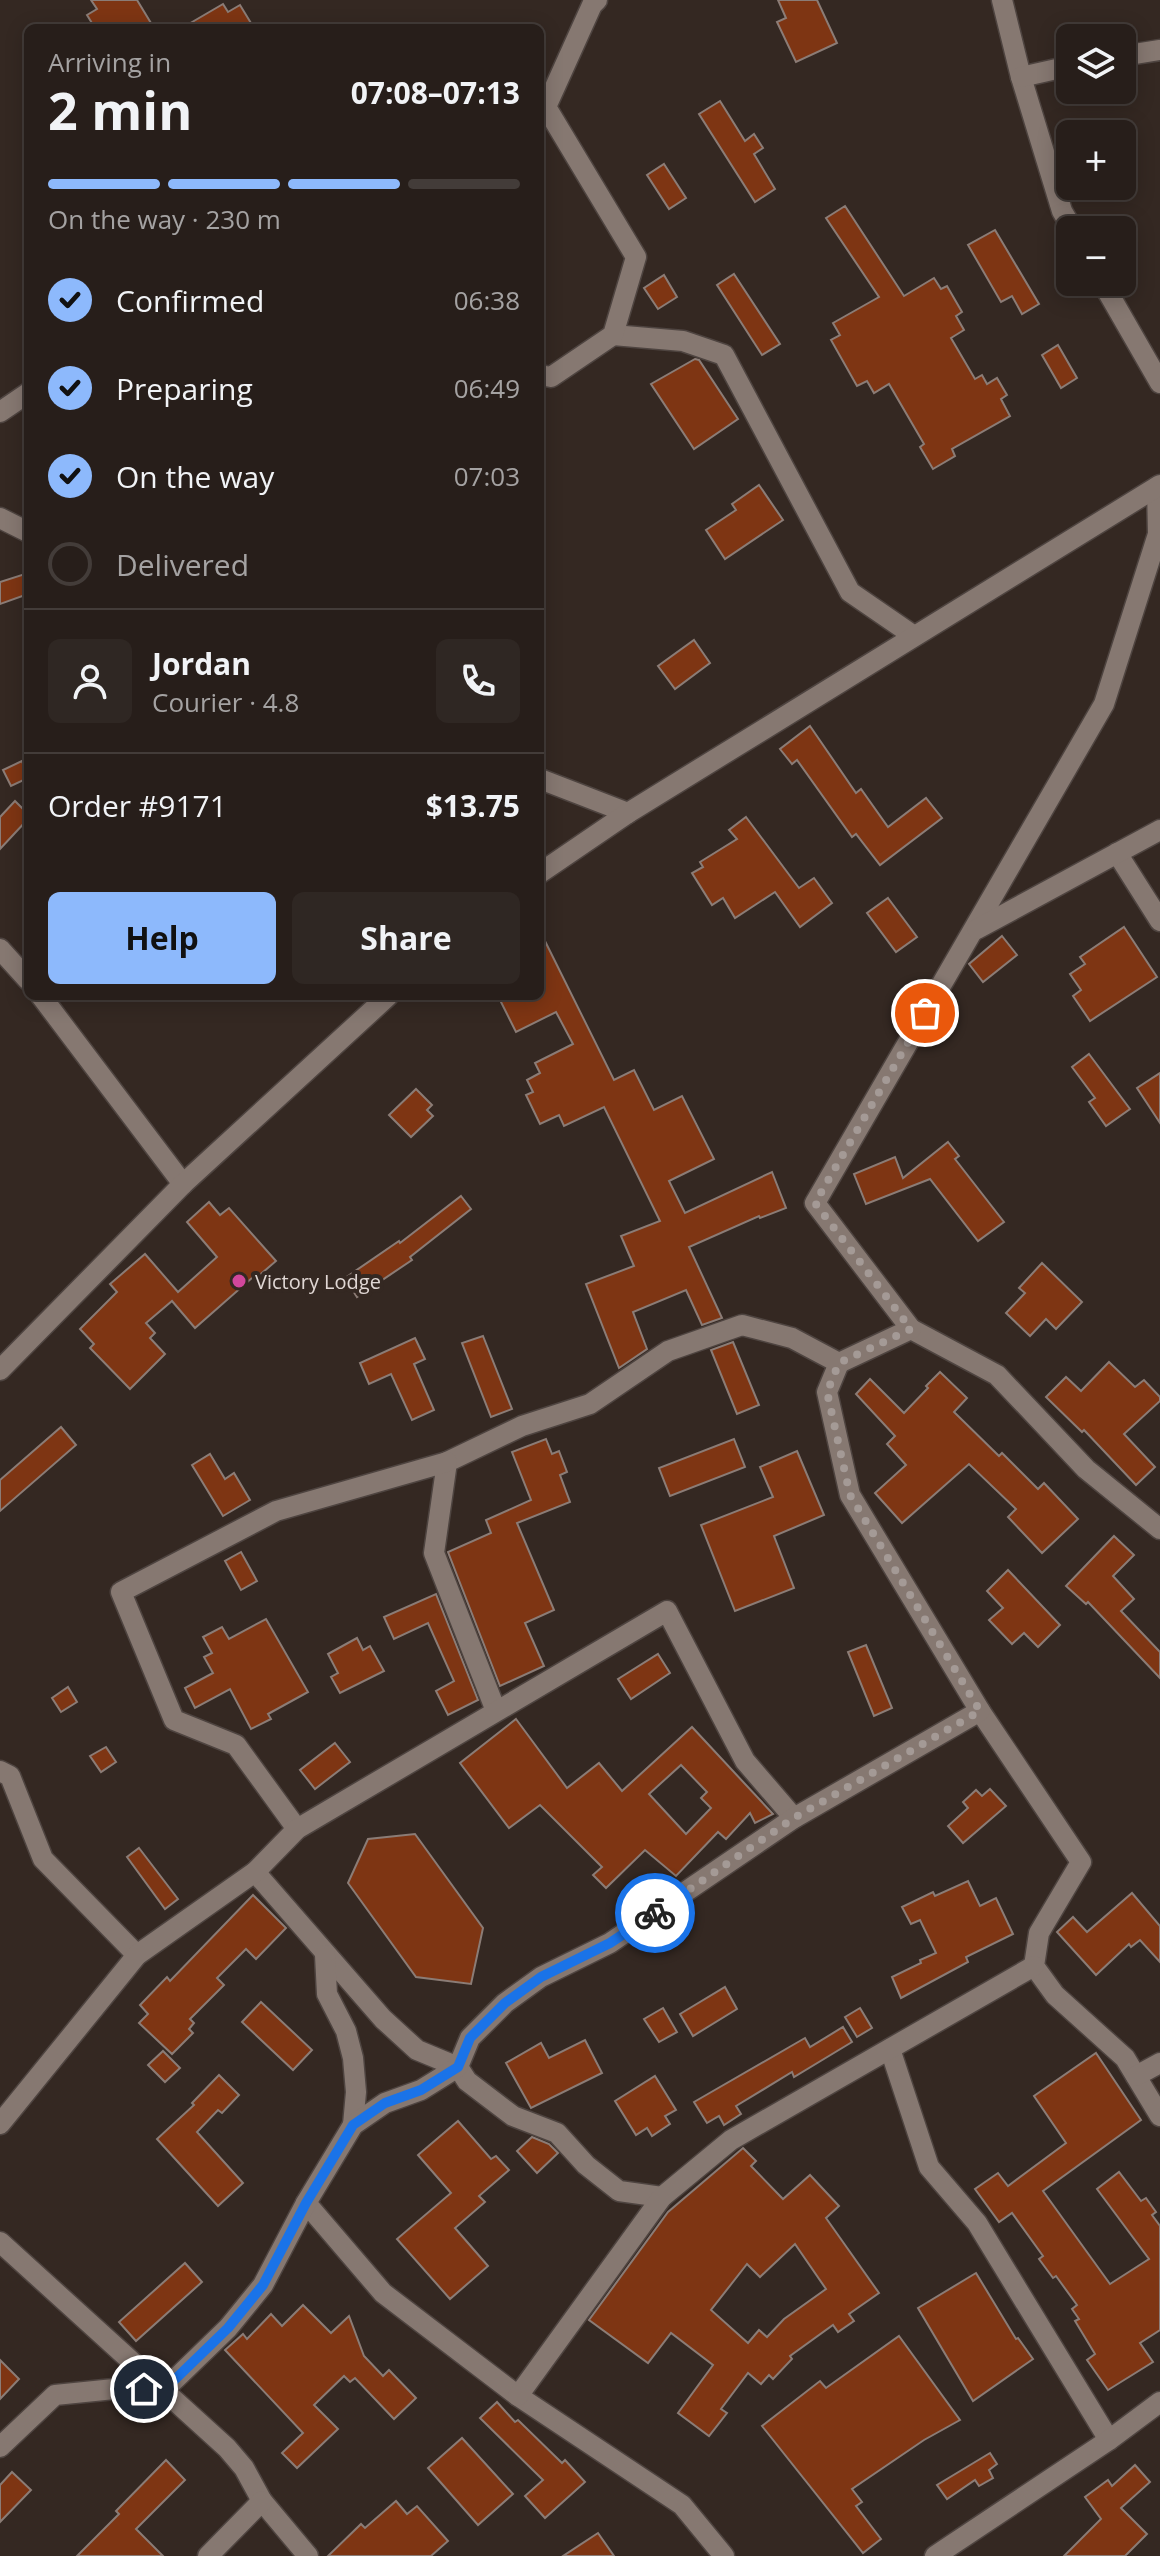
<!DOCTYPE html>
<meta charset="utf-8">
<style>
:root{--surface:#271e1a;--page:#2f2723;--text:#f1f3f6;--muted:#a4a2a2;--line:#433c39;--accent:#8db9fc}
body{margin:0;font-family:"Open Sans",sans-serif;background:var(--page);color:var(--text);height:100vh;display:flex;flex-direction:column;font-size:30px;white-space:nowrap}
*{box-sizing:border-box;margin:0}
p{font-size:26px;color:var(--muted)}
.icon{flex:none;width:44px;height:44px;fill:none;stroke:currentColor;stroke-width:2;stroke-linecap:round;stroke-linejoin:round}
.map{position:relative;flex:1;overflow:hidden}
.drawer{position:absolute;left:24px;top:24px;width:520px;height:976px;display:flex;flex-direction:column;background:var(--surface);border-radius:12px;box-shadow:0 4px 20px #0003,0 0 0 2px var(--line)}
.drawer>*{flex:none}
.buttons{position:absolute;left:1056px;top:24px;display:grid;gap:16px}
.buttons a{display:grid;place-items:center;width:80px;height:80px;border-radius:12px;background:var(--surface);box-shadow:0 4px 20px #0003,0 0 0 2px var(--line);font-size:40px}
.pin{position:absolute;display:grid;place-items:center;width:68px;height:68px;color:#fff;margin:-34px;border:4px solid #fff;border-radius:50%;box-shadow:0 2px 8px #0007}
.courier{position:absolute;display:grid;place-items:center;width:80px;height:80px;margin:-40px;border:6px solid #1a73e8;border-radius:50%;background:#fff;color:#222;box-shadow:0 2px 10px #0007}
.head em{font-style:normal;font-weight:700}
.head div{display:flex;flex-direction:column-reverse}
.head{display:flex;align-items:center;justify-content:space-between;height:136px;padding:0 24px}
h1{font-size:52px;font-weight:700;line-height:60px}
.bar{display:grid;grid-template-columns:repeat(4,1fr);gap:12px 8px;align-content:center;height:96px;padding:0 24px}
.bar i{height:10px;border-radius:6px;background:var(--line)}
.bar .active{background:var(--accent)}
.bar p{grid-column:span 4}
.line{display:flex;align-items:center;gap:20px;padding:0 24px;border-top:2px solid var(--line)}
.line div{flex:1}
.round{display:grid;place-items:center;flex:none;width:84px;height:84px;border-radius:12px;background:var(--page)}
ol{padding:0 24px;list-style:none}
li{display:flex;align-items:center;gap:24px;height:88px}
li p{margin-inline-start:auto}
li .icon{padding:8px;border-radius:50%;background:var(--accent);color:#111;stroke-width:4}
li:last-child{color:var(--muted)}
li i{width:44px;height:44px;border:4px solid var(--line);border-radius:50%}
.primary-button{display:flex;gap:16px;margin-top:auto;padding:16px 24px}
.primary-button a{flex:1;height:92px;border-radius:12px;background:var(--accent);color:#111;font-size:32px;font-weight:700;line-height:92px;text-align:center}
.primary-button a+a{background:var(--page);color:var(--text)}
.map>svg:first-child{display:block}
.building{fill:#7e3513;stroke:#8b7c76;stroke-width:2;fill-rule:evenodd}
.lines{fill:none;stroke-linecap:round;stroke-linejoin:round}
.minor-casing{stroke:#4e4440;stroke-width:23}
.minor{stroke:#867871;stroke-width:20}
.done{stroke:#a49a96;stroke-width:8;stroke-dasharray:0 14.4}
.route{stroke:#1a73e8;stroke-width:10}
.hotel-dot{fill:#d1479c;stroke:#342822;stroke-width:3}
.labels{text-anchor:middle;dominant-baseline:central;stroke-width:8;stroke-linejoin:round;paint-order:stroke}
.poi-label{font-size:20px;fill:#e0d7d4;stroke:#342822;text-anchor:start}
</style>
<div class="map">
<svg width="1160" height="2556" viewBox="0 0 1160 2556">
<rect width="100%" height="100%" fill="#342822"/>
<g class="building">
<polygon points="91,0 137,0 154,28 95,28 87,15 97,9"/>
<polygon points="778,0 817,0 837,43 796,62 777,22 786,18"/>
<polygon points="223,4 228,12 240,5 254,28 182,28"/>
<polygon points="720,101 745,141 754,134 763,148 754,154 775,189 755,202 699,114"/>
<polygon points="664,164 686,198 669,209 647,175"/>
<polygon points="845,206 904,296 934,278 941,289 947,286 962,312 956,316 964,330 951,338 975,379 982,375 987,384 997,378 1007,395 1001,399 1010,416 952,449 955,456 933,469 920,447 924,444 889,384 874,393 867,381 857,386 831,340 840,335 833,323 879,297 826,218"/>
<polygon points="995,230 1039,304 1022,314 1012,296 1001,302 968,245"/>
<polygon points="734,274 780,344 762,355 717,285"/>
<polygon points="664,275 677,297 658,309 644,288"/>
<polygon points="1058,345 1077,378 1061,388 1042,355"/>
<polygon points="695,359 699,360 738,419 694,449 651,384"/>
<polygon points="759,485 783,520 725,559 706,530 736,510 732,504"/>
<polygon points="28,573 28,594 0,604 0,582"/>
<polygon points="694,640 710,663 675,689 658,666"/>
<polygon points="810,726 856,793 861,789 888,827 926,798 942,818 880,865 856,834 852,837 797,760 792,764 780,749"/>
<polygon points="22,761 28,778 11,786 3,770"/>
<polygon points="15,801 28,814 28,819 0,849 0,817"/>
<polygon points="746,817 799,888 814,878 832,903 800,927 775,892 735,918 723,898 712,905 692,873 703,867 700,862 737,839 729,830"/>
<polygon points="888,898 917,937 896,952 867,913"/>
<polygon points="1124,927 1157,977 1090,1021 1073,996 1081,990 1070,974 1085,964 1080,957"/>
<polygon points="540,931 614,1080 634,1070 654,1110 682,1096 714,1159 669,1181 685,1213 772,1172 786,1208 760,1218 759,1216 689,1247 722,1318 702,1325 686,1290 633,1312 647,1349 619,1368 586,1284 634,1266 621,1236 660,1221 604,1107 564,1126 559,1115 540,1124 526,1095 533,1092 527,1080 540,1073 535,1063 573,1044 556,1012 516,1032 498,996 540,996"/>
<polygon points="1002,936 1017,955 983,982 969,964"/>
<polygon points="1089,1054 1130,1109 1106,1126 1089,1102 1095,1098 1072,1067"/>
<polygon points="1160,1073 1160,1123 1137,1088"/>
<polygon points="416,1089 432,1105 427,1110 433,1116 411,1137 389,1115"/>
<polygon points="948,1142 959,1156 955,1159 1004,1222 978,1241 930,1179 866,1204 854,1174 895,1157 903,1178"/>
<polygon points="461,1196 471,1209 410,1257 412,1260 357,1297 345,1278 399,1241 400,1243"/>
<polygon points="209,1202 220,1215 229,1208 276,1261 255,1279 253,1277 195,1328 172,1301 146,1323 155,1333 150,1338 165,1354 130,1389 90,1348 94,1344 80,1329 117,1292 110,1284 145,1254 178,1292 217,1257 187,1222"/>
<polygon points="1042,1263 1082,1302 1056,1329 1046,1319 1030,1336 1006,1313 1025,1293 1019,1288"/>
<polygon points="483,1336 512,1409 491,1417 462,1343"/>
<polygon points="415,1338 425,1359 414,1364 434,1410 412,1420 391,1374 369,1384 360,1363"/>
<polygon points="733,1342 759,1405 737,1414 711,1350"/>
<polygon points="1109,1362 1135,1387 1144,1380 1160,1397 1160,1401 1124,1434 1155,1467 1136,1485 1084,1430 1082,1432 1046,1397 1066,1377 1081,1391"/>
<polygon points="940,1372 967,1398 954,1412 999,1456 1002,1453 1038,1489 1044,1483 1078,1519 1042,1553 1008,1517 1016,1509 969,1464 902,1523 875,1493 906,1465 887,1444 895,1436 856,1394 870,1379 904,1413 928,1388 926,1386"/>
<polygon points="61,1427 76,1445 0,1511 0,1480"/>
<polygon points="546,1439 552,1454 559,1451 567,1472 560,1475 570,1502 517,1523 554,1610 525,1623 544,1666 500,1686 448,1552 491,1533 486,1520 531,1500 512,1452"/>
<polygon points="734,1439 745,1467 670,1496 659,1468"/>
<polygon points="797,1451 824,1515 774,1536 794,1588 735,1611 701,1525 773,1497 760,1467"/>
<polygon points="210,1454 225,1479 234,1473 250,1500 223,1516 192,1465"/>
<polygon points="1114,1536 1134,1555 1113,1576 1134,1599 1121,1611 1160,1652 1160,1678 1088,1602 1086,1604 1066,1586"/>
<polygon points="241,1552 257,1581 241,1590 225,1561"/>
<polygon points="1008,1570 1060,1625 1038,1647 1024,1633 1012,1644 989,1620 1003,1608 987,1591"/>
<polygon points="436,1594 478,1700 448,1715 436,1691 454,1681 428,1623 394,1639 384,1617"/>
<polygon points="266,1619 308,1692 268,1714 271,1719 251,1729 230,1689 195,1708 185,1688 213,1673 204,1657 212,1653 203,1637 222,1627 229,1639"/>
<polygon points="357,1638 363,1650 370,1646 384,1671 340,1693 331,1677 338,1673 328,1654"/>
<polygon points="866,1645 892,1708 874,1716 848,1652"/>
<polygon points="658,1654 670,1673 631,1699 618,1679"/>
<polygon points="68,1687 77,1702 61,1712 52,1698"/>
<path d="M516 1719 567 1788 599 1763 622 1791 692 1727 773 1814 755 1823 750 1813 726 1839 718 1832 676 1876 645 1850 606 1888 593 1875 602 1867 540 1805 509 1828 460 1763ZM681 1765 707 1792 701 1798 711 1808 686 1834 649 1794Z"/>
<polygon points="335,1743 350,1762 315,1789 300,1770"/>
<polygon points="106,1747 116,1762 101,1772 90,1756"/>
<polygon points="990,1789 1006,1806 963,1843 948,1826 968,1808 963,1802 976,1790 982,1796"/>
<polygon points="415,1834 483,1928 471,1984 416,1977 348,1883 368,1839"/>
<polygon points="139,1848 178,1899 165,1909 127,1857"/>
<polygon points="968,1881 980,1906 996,1898 1013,1934 966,1957 968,1962 901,1998 892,1977 921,1963 920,1960 936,1953 920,1920 911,1924 902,1907 933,1892 935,1896"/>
<polygon points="1132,1893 1160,1926 1160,1962 1140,1940 1131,1947 1129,1944 1096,1975 1057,1932 1073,1917 1087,1932"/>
<polygon points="253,1895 286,1928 256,1959 246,1949 217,1978 224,1985 190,2019 194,2023 189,2029 193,2033 172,2054 139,2023 148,2014 140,2005 167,1977 170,1981"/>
<polygon points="725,1987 737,2009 693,2036 680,2014"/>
<polygon points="261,2002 312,2050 293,2070 242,2022"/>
<polygon points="663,2008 677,2032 659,2042 644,2019"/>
<polygon points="860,2008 872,2028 857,2037 845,2017"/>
<polygon points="843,2027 852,2042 794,2077 792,2072 736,2106 741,2114 724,2125 719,2116 707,2123 694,2102 805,2038 810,2047"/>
<polygon points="585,2040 602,2073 531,2108 506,2063 541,2043 549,2058"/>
<polygon points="163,2051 180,2068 165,2082 148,2065"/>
<polygon points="1096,2053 1141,2120 1043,2191 1110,2284 1149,2259 1097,2189 1119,2172 1141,2201 1146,2198 1156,2212 1152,2215 1160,2226 1160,2330 1140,2343 1153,2362 1108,2390 1087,2360 1095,2354 1075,2321 1079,2319 1072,2309 1077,2305 1056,2276 1053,2278 1039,2259 1043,2256 1012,2213 999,2222 975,2189 998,2173 1008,2186 1066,2143 1034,2096"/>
<polygon points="219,2075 239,2095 222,2113 218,2110 197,2132 243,2183 218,2206 157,2139 194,2105 192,2103"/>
<polygon points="655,2076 676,2110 665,2116 670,2124 652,2136 647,2128 636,2135 615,2101"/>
<polygon points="458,2121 491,2159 496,2156 509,2170 479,2196 485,2202 455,2228 488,2266 450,2299 397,2239 451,2193 418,2155"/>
<polygon points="532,2137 549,2144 558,2153 537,2173 517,2151"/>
<path d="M743 2148 756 2161 751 2166 783 2199 810 2175 839 2206 826 2218 879 2293 849 2314 854 2321 838 2332 833 2325 790 2356 792 2359 773 2379 769 2375 761 2384 748 2373 721 2409 727 2413 709 2436 678 2413 713 2365 671 2333 648 2363 589 2320 668 2212ZM795 2244 826 2289 784 2319 767 2337 759 2330 748 2343 711 2310 747 2264 760 2277Z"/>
<polygon points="185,2263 202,2282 136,2341 119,2322"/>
<polygon points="976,2273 1016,2339 1018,2338 1033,2359 973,2401 918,2308"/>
<polygon points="303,2305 331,2333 349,2316 364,2356 383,2376 389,2370 416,2398 394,2419 355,2378 350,2382 344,2376 314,2405 338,2429 297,2468 282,2453 303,2433 225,2350 243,2334 247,2339 271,2314 282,2326"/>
<polygon points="899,2336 960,2420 924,2440 852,2489 862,2502 856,2506 881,2539 863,2553 762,2426 820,2381 826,2388"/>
<polygon points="0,2360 19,2379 0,2399"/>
<polygon points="497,2402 515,2422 518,2420 562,2463 565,2460 585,2482 545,2518 525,2496 543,2480 480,2418"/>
<polygon points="462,2438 513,2494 478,2525 428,2468"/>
<polygon points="990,2453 997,2464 989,2470 993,2478 979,2486 975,2480 947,2499 937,2485"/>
<polygon points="166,2460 185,2480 136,2529 163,2556 77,2556 119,2514 116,2511"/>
<polygon points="1135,2465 1150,2482 1121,2508 1147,2534 1125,2556 1064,2556 1101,2519 1085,2497 1108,2480 1112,2486"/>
<polygon points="12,2472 31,2490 0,2522 0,2485"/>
<polygon points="396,2501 407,2514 417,2506 448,2541 431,2556 328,2556 361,2524 365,2528"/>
<polygon points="598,2533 614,2556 563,2556"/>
</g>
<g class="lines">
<g class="minor-casing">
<g id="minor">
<polyline points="1002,0 1021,77 1062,211 1073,230"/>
<polyline points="1122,56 1160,50"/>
<polyline points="1021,77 1070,66"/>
<polyline points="1102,282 1160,383"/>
<polyline points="613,335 683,341 724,355 850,592 914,636"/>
<polyline points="540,375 551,377 613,335 636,257 546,107 592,5 597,0"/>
<polyline points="0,412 28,393"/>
<polyline points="1157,487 1158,534 1104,704 815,1203 911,1329 997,1375 1086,1469 1160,1529"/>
<polyline points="0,518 28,532"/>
<polyline points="540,779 628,813"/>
<polyline points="1117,853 1160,921"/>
<polyline points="540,873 628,813 1160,485"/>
<polyline points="977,929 1160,830"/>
<polyline points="0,949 28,980"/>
<polyline points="41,996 183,1184"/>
<polyline points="839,1363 827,1392 850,1495 980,1711 1081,1862 1039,1933 1034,1966 1055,1995 1125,2058 1160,2116"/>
<polyline points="0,1370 183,1184 388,996"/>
<polyline points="496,1711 434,1553 447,1462 522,1426 590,1404 668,1351 742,1325 792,1338 839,1363 911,1329"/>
<polyline points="0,1771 10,1776 43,1859 137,1955"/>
<polyline points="297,1829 236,1745 174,1720 121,1592 276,1511 447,1462"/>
<polyline points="255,1872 383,2019 417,2050 458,2067 467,2081 513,2116 557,2133 586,2165 619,2191 662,2197"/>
<polyline points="325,1955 327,1994 346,2031 353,2058 356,2092 353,2125"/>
<polyline points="890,2049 929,2167 977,2223 1109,2440"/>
<polyline points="1136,2076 1160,2063"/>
<polyline points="0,2124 137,1955 255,1872 297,1829 667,1611 745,1761 794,1818"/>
<polyline points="306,2203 383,2293 518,2396 682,2505 724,2556"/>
<polyline points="0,2242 227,2448 244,2468 262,2501 308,2556"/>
<polyline points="518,2396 662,2197 731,2140 1034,1966"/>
<polyline points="0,2447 55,2395 124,2388 164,2390 228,2328 263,2285 306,2203 353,2125 385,2103 421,2090 458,2067 470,2038 505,2003 541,1977 610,1943 794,1818 980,1711"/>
<polyline points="208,2556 262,2501"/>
<polyline points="935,2556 1109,2440 1160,2402"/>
</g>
</g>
<use href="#minor" class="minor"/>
</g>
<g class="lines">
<polyline class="done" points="655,1913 794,1818 980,1711 850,1495 827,1392 839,1363 911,1329 815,1203 925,1013"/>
<polyline class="route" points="144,2389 164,2390 228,2328 263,2285 306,2203 353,2125 385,2103 421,2090 458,2067 470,2038 505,2003 541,1977 610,1943 655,1913"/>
</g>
<circle class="hotel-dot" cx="239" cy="1281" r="8"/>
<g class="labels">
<g class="poi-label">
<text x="255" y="1281">Victory Lodge</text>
</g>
</g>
</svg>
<div class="buttons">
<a><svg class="icon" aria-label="layers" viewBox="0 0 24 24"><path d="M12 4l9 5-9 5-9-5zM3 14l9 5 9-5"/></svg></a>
<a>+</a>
<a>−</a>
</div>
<div class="pin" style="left:925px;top:1013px;background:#ea580c"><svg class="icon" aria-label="bag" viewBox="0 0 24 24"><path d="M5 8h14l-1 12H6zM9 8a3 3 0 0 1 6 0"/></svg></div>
<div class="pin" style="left:144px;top:2389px;background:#1f2937"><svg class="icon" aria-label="home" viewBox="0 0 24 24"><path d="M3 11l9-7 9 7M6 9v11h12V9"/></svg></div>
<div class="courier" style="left:655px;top:1913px"><svg class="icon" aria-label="bike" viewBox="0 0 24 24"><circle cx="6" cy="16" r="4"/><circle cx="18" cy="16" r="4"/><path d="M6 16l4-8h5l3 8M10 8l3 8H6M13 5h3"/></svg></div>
<section class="drawer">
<div class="head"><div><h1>2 min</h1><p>Arriving in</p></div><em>07:08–07:13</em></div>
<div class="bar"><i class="active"></i><i class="active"></i><i class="active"></i><i></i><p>On the way · 230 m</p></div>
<ol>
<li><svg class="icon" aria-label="check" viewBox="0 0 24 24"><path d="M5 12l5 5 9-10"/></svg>Confirmed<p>06:38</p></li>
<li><svg class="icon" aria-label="check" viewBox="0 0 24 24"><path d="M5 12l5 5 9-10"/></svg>Preparing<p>06:49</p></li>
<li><svg class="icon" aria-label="check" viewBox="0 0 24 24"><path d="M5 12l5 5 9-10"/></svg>On the way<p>07:03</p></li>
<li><i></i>Delivered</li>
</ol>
<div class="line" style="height:144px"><a class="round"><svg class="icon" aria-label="person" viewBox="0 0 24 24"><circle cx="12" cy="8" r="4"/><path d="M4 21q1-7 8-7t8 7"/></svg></a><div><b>Jordan</b><p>Courier · 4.8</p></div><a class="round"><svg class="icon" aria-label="phone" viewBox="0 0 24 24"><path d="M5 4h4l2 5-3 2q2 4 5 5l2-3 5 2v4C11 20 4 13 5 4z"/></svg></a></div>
<div class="line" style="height:104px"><div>Order #9171</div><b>$13.75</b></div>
<div class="primary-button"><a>Help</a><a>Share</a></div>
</section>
</div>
